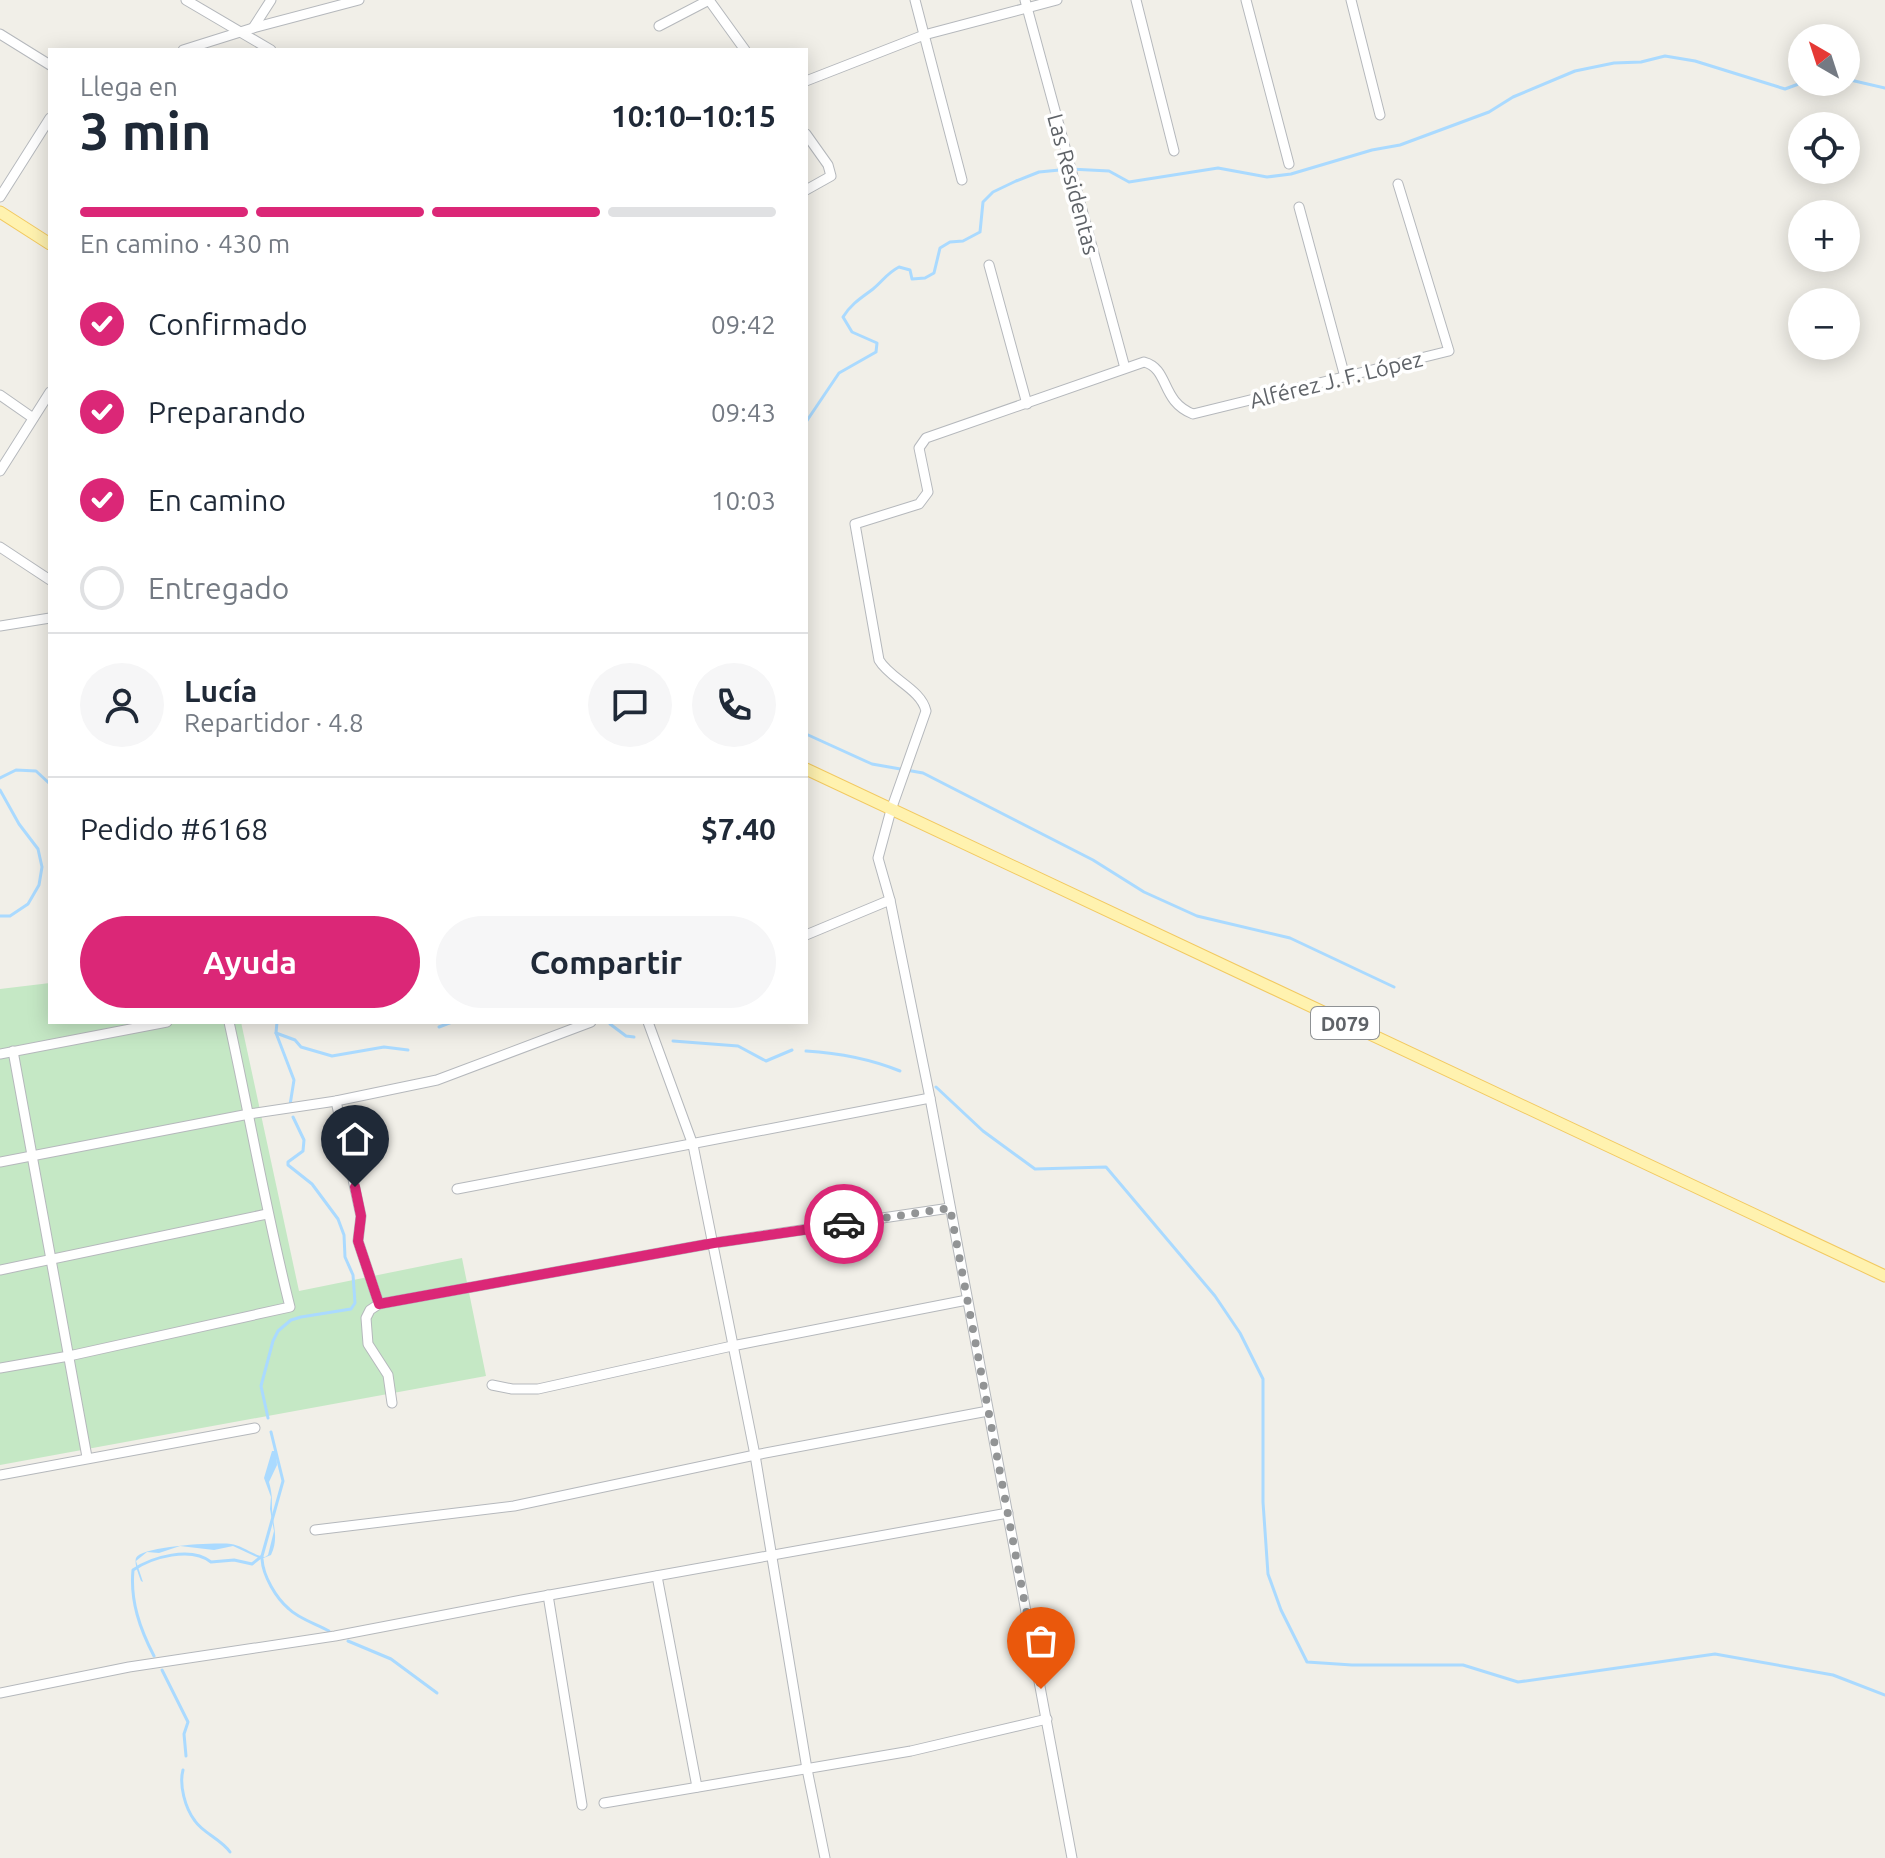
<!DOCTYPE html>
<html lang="es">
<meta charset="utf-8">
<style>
:root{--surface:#fff;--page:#f6f6f7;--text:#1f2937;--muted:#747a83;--line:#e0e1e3;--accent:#db2777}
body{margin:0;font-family:Ubuntu,sans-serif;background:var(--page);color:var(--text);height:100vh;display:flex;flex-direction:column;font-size:30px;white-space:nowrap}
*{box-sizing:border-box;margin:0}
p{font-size:26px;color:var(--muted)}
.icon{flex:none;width:44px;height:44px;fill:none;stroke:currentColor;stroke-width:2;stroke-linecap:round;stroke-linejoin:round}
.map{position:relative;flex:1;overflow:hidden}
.side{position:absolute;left:48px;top:48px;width:760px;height:976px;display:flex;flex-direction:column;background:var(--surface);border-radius:0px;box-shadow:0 4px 20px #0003}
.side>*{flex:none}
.needle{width:52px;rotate:321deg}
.tools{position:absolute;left:1788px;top:24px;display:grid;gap:16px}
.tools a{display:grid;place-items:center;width:72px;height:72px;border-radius:50%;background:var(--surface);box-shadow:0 4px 20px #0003;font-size:40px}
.pin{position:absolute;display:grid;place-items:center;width:68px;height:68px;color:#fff;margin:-82px -34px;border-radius:50% 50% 50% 0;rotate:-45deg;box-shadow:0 0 8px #0007}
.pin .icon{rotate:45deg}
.courier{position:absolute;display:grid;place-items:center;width:80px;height:80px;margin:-40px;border:6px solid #db2777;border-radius:50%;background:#fff;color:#222;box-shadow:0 2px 10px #0007}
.headline em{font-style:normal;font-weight:600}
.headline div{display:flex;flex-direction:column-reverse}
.headline{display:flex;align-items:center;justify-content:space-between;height:136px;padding:0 32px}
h1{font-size:52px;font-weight:600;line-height:60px}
.bar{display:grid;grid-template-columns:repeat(4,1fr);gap:12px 8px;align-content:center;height:96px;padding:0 32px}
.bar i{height:10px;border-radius:6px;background:var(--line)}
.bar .current{background:var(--accent)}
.bar p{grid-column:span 4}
.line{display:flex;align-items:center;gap:20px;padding:0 32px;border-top:2px solid var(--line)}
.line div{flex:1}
.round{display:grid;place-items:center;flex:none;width:84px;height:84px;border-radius:42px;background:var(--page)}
ol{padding:0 32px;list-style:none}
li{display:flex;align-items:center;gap:24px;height:88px}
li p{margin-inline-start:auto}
li .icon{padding:8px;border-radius:50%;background:var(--accent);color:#fff;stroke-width:4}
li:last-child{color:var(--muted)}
li i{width:44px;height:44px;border:4px solid var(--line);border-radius:50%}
.action{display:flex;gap:16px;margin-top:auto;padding:16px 32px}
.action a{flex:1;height:92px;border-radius:48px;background:var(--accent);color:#fff;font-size:32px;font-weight:600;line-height:92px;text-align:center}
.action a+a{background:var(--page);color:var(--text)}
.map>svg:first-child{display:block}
.green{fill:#c5e8c5}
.water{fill:#aadaff}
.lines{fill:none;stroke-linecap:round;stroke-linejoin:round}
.stream{stroke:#aadaff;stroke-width:3}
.minor-casing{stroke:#b5b8bc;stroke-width:11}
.major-casing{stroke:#f2c960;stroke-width:13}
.minor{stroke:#fff;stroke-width:9}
.major{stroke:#fff2af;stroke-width:11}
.done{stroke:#929495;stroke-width:8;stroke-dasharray:0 14.4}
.route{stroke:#db2777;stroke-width:10}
.labels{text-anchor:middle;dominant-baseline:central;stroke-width:7;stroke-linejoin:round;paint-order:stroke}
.shield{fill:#fff;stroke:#8f9295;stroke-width:2}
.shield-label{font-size:20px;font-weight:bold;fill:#5f6368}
.street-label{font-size:22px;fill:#5f6368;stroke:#fff}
</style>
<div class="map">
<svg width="1885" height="1858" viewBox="0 0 1885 1858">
<rect width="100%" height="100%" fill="#f1efe8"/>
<polygon class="green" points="50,983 50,1022 241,1022 299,1291 462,1258 486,1376 0,1465 0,989"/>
<path class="water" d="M272 1451H276L277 1465 269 1482C272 1493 272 1498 272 1509 273 1526 279 1538 271 1555L261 1559 233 1546 214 1550 180 1546 159 1553 147 1552 136 1561 143 1582 141 1581C139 1575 134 1564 136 1558 141 1546 217 1542 231 1544 241 1545 253 1555 265 1557L268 1555 274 1531 270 1509 271 1497 264 1478Z"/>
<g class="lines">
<g class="stream">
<polyline points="1846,79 1885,88"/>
<path d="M806 422 839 373 876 352 877 343 852 332 843 317C851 304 861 298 873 289 883 281 887 273 899 267L910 270 912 279 925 278 934 273 940 248 950 242 963 241 980 232 983 202 993 192 1016 181 1039 172 1070 169 1109 171 1129 182 1218 168 1267 177 1291 174 1372 150 1400 145 1489 112 1513 97 1575 71 1614 63 1641 62 1665 56 1695 61 1785 89 1804 82"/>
<polyline points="806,734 872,764 923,773 1093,860 1144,892 1197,916 1290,938 1394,987"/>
<polyline points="0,778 16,770 36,771 50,784"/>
<polyline points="0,790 19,824 38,849 42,867 39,885 28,904 10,916 0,916"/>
<polyline points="277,1022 276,1033 294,1080 290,1105"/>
<polyline points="610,1024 626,1036 634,1037"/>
<polyline points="439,1027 452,1022"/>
<polyline points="276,1033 295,1040 301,1047 332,1056 384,1047 408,1050"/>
<polyline points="673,1041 738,1046 766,1061 792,1050"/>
<path d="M806 1051C839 1053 868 1058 900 1071"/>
<polyline points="936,1087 983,1131 1035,1169 1106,1167 1215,1296 1240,1333 1263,1379 1263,1502 1268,1574 1281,1610 1307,1662 1352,1665 1463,1665 1518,1682 1715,1654 1833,1675 1885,1695"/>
<polyline points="268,1418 261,1386 273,1341 278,1331 291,1320 301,1317 351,1309 355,1303 353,1275 345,1257 344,1235 338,1219 312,1184 288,1165 288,1162 303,1151 304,1140 293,1117"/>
<path d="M262 1559C263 1576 276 1598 289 1609 299 1619 317 1624 329 1631"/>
<polyline points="348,1641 391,1659 437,1693"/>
<path d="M154 1656C140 1629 130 1601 133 1570 152 1557 191 1546 211 1562L234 1560 252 1564 262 1556 283 1481 271 1432"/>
<polyline points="162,1670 188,1722 184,1734 186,1756"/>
<path d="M183 1770C179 1785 185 1808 195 1821 203 1833 221 1839 230 1852"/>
</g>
<g class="minor-casing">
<g id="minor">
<polyline points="186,0 271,50"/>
<polyline points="709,0 745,50"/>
<polyline points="915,0 962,180"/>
<polyline points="1025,0 1125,368"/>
<polyline points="1136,0 1174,151"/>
<polyline points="1246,0 1289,164"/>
<polyline points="1351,0 1380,115"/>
<polyline points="659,26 709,0"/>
<polyline points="253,28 271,0"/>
<polyline points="0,34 50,65"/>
<polyline points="183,50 253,28 359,0"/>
<polyline points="806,81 924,35 1057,0"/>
<polyline points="806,134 828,165 831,176 806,190"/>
<polyline points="0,197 50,118"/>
<polyline points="1299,207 1345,377"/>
<polyline points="989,265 1027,404"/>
<polyline points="0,395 33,418"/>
<polyline points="0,471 50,392"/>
<polyline points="0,547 50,580"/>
<polyline points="0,626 50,618"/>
<polyline points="806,935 890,900"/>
<polyline points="648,1022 693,1145 755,1455 807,1769 825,1858"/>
<polyline points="13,1051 87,1457"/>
<polyline points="0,1054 167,1022"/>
<polyline points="336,1101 361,1216 358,1241 379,1304"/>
<polyline points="0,1162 249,1114 336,1101 437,1080 591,1022"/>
<polyline points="457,1189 930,1098"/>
<polyline points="0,1270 267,1214"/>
<path d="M0 1368 69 1356 290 1307C266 1212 250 1117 229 1022"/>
<polyline points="492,1385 512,1389 538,1389 732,1346 967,1300"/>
<polyline points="392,1403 388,1375 368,1344 366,1318 370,1310 379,1304 714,1243 950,1208"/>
<polyline points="0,1475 255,1428"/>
<polyline points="315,1530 514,1506 755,1455 988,1411"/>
<polyline points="657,1576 697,1787"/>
<polyline points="548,1595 582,1805"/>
<polyline points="0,1693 129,1667 335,1636 522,1600 1008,1513"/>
<polyline points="604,1803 911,1751 1047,1719"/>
<path d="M1072 1858 930 1098 890 900 878 858 891 810 926 711C921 689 890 679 879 660L855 524 919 504 928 492 919 448 926 438 1144 362C1170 369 1160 401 1193 414L1449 351 1398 184"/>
</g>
</g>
<g class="major-casing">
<g id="major">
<polyline points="0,212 50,244"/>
<polyline points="806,769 1885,1276"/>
</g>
</g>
<use href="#minor" class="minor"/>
<use href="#major" class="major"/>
</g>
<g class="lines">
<polyline class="done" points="844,1224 950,1208 1041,1689"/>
<polyline class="route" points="355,1187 361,1216 358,1241 379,1304 714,1243 844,1224"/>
</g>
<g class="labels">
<rect class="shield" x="1311" y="1007" width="68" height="32" rx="6"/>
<g class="shield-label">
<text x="1345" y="1023">D079</text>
</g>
<g class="street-label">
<text transform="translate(1074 184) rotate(75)">Las Residentas</text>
<text transform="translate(1336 379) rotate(-14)">Alférez J. F. López</text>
</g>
</g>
</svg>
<div class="tools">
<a><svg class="needle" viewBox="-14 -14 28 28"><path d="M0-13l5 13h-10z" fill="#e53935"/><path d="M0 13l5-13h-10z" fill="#747a83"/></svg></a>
<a><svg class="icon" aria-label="locate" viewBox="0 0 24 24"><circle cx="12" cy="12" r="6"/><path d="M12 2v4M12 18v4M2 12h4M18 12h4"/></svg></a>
<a>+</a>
<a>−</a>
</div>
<div class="pin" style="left:1041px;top:1689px;background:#ea580c"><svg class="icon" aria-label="bag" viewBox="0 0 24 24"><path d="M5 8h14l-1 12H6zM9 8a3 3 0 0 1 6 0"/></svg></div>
<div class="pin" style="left:355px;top:1187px;background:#1f2937"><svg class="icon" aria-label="home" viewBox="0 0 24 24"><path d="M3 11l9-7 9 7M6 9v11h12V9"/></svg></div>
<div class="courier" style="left:844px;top:1224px"><svg class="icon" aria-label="car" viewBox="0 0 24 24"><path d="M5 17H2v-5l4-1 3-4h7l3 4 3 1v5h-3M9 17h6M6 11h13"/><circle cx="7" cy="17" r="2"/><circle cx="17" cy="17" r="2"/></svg></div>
<section class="side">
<div class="headline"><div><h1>3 min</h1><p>Llega en</p></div><em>10:10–10:15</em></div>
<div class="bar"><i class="current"></i><i class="current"></i><i class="current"></i><i></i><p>En camino · 430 m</p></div>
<ol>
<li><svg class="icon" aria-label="check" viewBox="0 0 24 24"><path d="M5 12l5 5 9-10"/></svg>Confirmado<p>09:42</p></li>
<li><svg class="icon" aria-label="check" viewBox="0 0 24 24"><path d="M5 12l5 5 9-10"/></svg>Preparando<p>09:43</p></li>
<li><svg class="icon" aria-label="check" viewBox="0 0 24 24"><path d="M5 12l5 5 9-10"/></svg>En camino<p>10:03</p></li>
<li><i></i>Entregado</li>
</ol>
<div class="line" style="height:144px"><a class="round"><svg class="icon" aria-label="person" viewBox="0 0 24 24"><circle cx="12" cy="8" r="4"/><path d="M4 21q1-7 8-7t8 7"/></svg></a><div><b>Lucía</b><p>Repartidor · 4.8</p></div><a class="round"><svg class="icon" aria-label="chat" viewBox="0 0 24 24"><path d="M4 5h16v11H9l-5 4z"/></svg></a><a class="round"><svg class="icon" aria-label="phone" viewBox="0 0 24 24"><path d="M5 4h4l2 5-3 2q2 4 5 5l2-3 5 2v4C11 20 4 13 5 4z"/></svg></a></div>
<div class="line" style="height:104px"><div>Pedido #6168</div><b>$7.40</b></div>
<div class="action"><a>Ayuda</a><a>Compartir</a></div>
</section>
</div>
